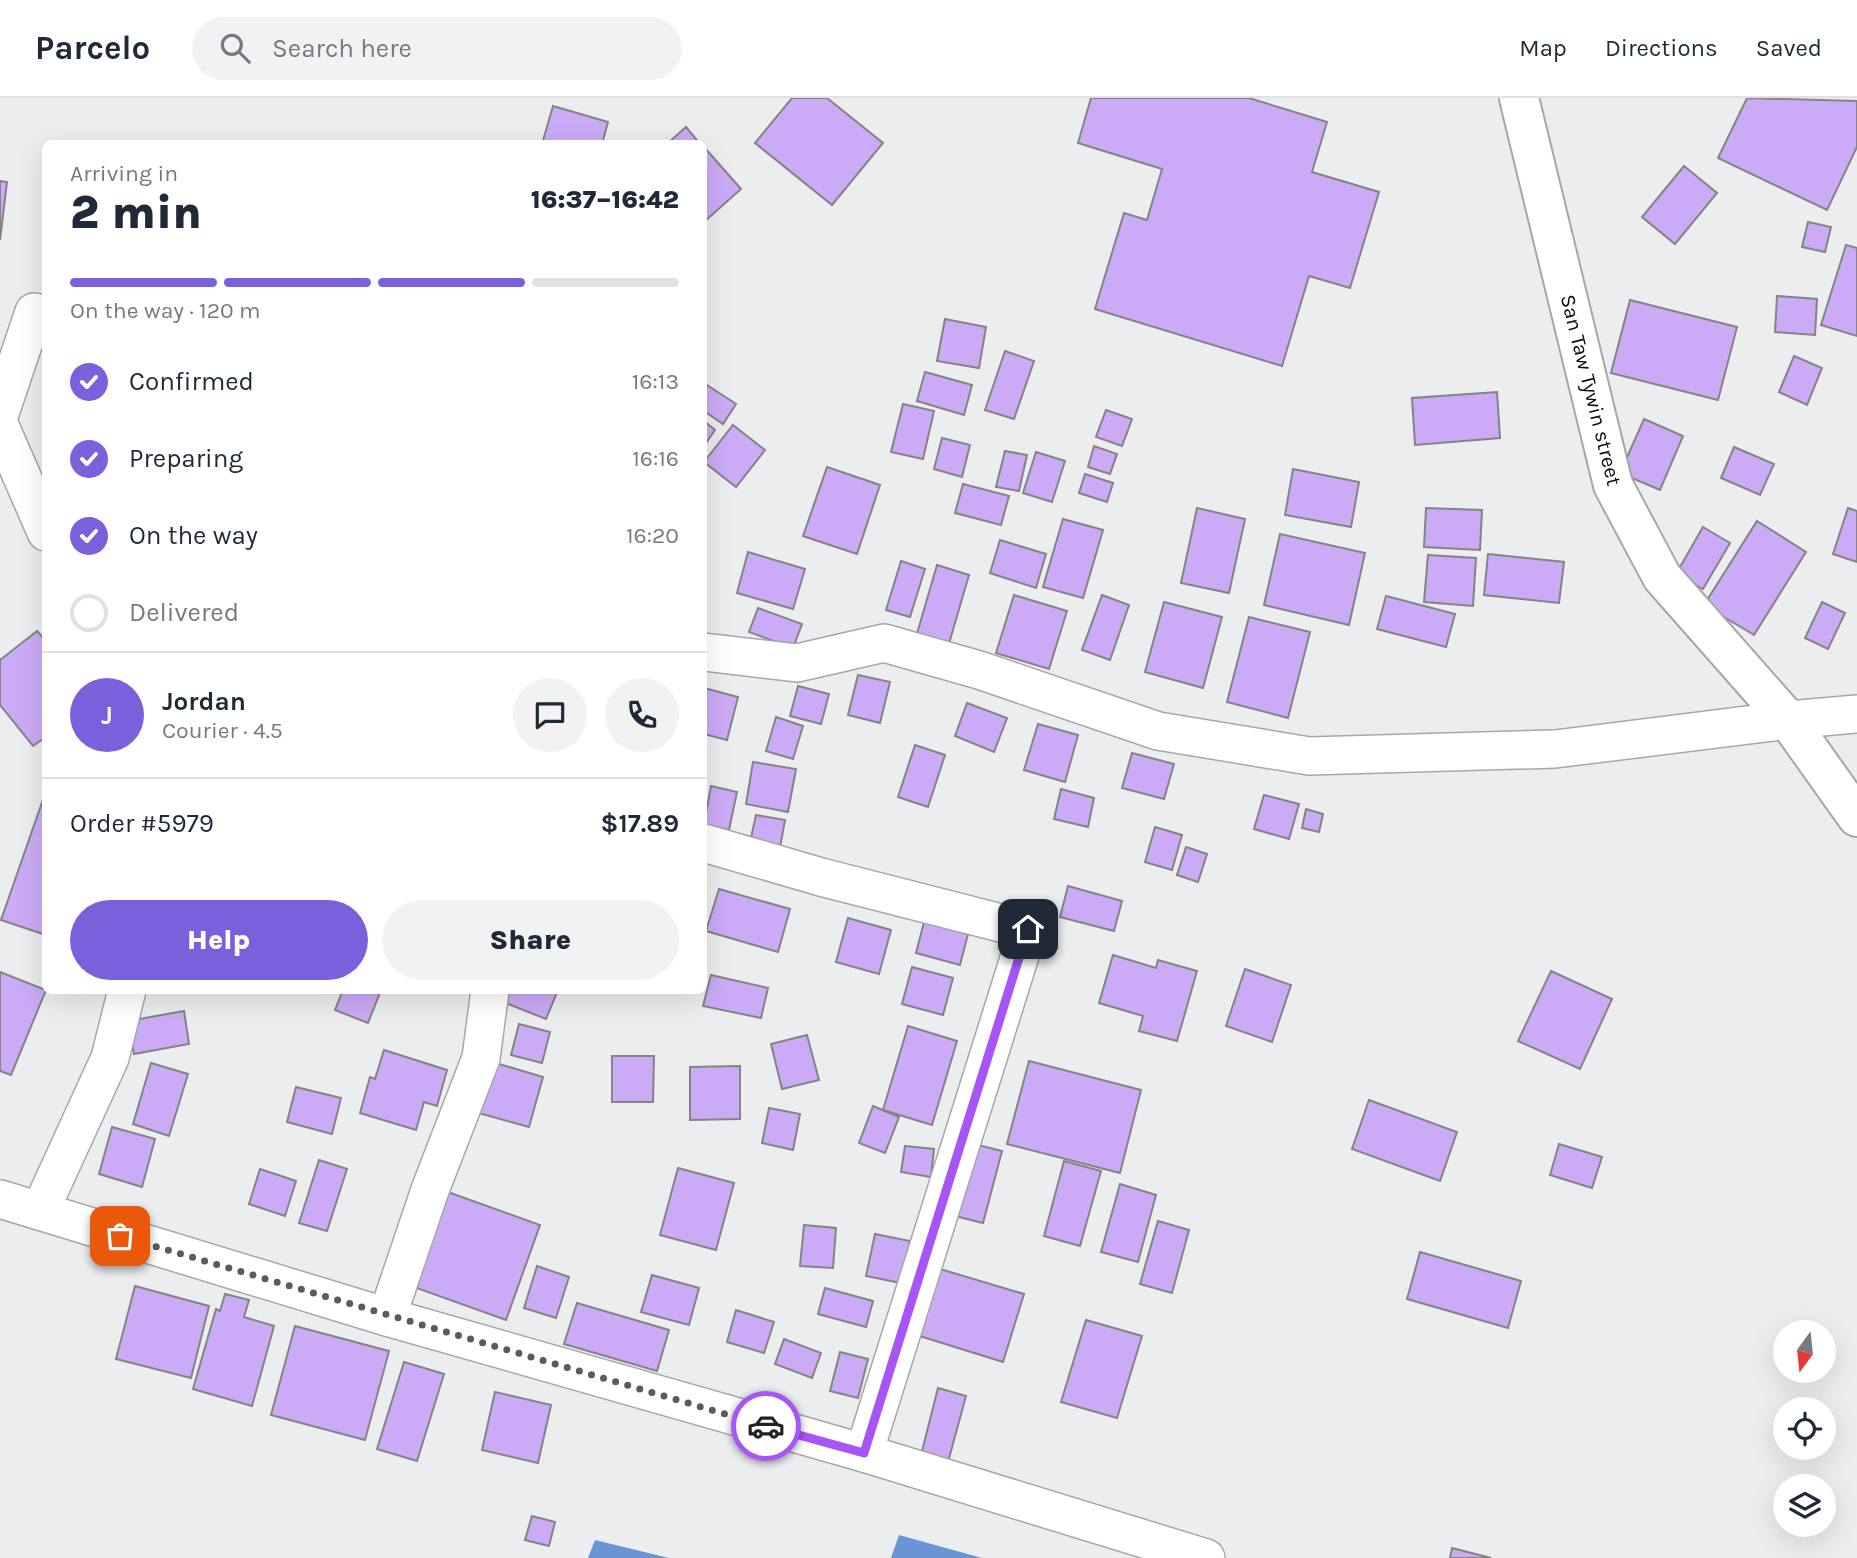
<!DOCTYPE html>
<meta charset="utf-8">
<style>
:root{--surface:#fff;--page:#f2f2f3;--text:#1f2937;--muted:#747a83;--line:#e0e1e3;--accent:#7a60db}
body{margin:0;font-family:Karla,sans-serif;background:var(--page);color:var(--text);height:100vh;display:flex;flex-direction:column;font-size:26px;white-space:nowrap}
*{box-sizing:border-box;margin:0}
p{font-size:23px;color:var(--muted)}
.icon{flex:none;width:38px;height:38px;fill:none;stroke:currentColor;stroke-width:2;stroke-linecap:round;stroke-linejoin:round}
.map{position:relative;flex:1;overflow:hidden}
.panel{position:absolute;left:42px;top:42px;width:665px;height:854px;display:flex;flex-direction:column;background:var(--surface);border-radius:10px;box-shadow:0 7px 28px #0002}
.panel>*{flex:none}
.needle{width:46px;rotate:195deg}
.buttons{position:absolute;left:1773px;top:1222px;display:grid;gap:14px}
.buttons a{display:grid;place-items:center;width:63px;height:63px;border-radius:50%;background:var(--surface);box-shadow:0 7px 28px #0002;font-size:35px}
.pin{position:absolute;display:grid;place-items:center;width:60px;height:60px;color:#fff;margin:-30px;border-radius:14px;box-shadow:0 4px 10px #0006}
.courier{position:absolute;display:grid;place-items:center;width:70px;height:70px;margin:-35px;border:5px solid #a855f7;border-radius:50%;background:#fff;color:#222;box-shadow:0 2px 9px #0007}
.summary em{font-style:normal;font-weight:800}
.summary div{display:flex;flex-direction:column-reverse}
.summary{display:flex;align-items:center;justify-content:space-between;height:119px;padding:0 28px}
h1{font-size:46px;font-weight:800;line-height:52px}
.bar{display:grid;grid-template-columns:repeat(4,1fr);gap:10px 7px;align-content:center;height:84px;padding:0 28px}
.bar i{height:9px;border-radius:5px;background:var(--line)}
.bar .selected{background:var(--accent)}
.bar p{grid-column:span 4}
.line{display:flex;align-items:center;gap:18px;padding:0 28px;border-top:2px solid var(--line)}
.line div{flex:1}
.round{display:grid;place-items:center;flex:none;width:74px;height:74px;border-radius:37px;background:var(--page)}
ol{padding:0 28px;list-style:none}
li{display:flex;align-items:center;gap:21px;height:77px}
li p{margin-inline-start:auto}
li .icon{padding:7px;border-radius:50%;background:var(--accent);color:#fff;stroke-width:4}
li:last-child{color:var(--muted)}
li i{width:38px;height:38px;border:4px solid var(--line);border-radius:50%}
.primary-button{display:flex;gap:14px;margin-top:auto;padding:14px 28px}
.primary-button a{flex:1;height:80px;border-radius:42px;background:var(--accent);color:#fff;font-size:28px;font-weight:800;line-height:80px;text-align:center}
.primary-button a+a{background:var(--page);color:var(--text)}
header{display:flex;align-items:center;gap:42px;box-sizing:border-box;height:98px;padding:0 35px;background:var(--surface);border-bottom:2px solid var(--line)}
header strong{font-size:33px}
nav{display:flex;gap:38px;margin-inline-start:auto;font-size:24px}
.search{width:490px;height:63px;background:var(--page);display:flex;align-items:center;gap:18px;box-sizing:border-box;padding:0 24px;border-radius:38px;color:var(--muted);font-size:26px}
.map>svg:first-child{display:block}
.water{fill:#6995d6}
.building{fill:#cbabf5;stroke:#848385;stroke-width:2}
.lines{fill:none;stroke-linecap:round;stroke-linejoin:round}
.minor-casing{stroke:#a5a7a9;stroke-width:40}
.tertiary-casing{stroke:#a5a7a9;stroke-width:42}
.minor{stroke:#fff;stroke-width:37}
.tertiary{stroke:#fff;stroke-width:38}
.done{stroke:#595b5c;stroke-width:7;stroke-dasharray:0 12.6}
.route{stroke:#a855f7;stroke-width:9}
.labels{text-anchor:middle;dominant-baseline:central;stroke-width:5;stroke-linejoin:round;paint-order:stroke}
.street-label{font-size:21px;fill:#0b0c0d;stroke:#fff}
</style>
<header>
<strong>Parcelo</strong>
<div class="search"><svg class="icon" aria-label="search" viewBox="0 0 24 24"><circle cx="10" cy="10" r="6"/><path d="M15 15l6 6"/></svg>Search here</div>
<nav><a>Map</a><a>Directions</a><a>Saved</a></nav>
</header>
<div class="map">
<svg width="1857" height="1460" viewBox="0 0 1857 1460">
<rect width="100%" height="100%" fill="#ebedef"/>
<g class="water">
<polygon points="899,1437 982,1460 891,1460"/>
<polygon points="595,1442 669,1460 588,1460"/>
</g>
<g class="building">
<polygon points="792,0 827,0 883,45 832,107 755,45"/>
<polygon points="1091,0 1249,0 1327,24 1312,74 1379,94 1350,190 1309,178 1282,268 1095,211 1124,115 1147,122 1162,71 1078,45"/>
<polygon points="1747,0 1857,3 1857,49 1827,112 1718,60"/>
<polygon points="553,8 608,24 602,46 542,46"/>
<polygon points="686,29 700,46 667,46"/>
<polygon points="704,49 741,91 704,124"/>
<polygon points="1684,68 1717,95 1675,146 1642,119"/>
<polygon points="0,83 7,84 0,142"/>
<polygon points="1808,124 1831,129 1825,154 1802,149"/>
<polygon points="1846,147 1857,150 1857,238 1821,227"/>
<polygon points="1777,198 1817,201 1815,237 1775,234"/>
<polygon points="1630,202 1737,229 1718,302 1611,275"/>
<polygon points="945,221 986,229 979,270 937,263"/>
<polygon points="1005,253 1034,263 1014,321 985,312"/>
<polygon points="1794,258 1822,270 1807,307 1779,294"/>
<polygon points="925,274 972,287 964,317 917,303"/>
<polygon points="707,287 736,306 723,326 704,313 704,293"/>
<polygon points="1497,294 1500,340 1415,347 1412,300"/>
<polygon points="903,306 934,313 923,361 891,354"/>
<polygon points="1106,312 1132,321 1122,348 1096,339"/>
<polygon points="1644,321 1683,338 1660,392 1620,375"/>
<polygon points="704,323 715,332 704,348"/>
<polygon points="733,327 765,352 736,389 704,364"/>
<polygon points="942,340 970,347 962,379 934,371"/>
<polygon points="1094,348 1117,356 1110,376 1088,369"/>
<polygon points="1734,349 1774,366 1760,397 1721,380"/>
<polygon points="1005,353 1027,357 1019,393 996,389"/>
<polygon points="1036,354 1065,363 1052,404 1023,395"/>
<polygon points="827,369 880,387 857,456 803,438"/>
<polygon points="1293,371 1359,384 1351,429 1285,417"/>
<polygon points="1085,376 1113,385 1107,404 1079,395"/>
<polygon points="963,386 1009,398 1001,427 955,415"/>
<polygon points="1197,410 1245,421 1229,495 1181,485"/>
<polygon points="1426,410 1482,412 1480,452 1424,449"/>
<polygon points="1848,410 1857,413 1857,464 1833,456"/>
<polygon points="1063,421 1103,432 1083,500 1043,489"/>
<polygon points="1757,423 1806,454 1754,537 1704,507"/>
<polygon points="1703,429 1730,445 1703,491 1676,476"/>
<polygon points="1280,436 1365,455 1349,527 1264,507"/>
<polygon points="1000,442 1046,456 1036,490 990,475"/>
<polygon points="748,454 805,471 793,511 737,495"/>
<polygon points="1488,456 1564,464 1559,505 1484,497"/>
<polygon points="1428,457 1476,460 1473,508 1424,504"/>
<polygon points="901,463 925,471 910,519 886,512"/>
<polygon points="937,467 969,477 948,549 916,539"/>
<polygon points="1014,497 1067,513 1049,571 996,555"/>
<polygon points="1102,497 1129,507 1110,562 1082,552"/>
<polygon points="1386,498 1455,516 1446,549 1377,531"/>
<polygon points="1164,504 1222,519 1203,590 1145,574"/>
<polygon points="1822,504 1845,515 1828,551 1805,540"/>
<polygon points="758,510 802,526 793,550 749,534"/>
<polygon points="1249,519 1310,534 1288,620 1227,604"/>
<polygon points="37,533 46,543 46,639 33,648 0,607 0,562"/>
<polygon points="858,577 890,584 880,625 848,617"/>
<polygon points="798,588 829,596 821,626 790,618"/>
<polygon points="704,590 738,599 727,642 704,636"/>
<polygon points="967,605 1007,620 994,654 955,638"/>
<polygon points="776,619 803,628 793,661 766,653"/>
<polygon points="1038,626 1078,637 1065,684 1024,672"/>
<polygon points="915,647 945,657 928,709 898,699"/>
<polygon points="1132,655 1174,666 1164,701 1122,690"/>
<polygon points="753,664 796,671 788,714 746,706"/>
<polygon points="711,688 737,694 729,732 704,726"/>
<polygon points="1061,691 1094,700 1088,729 1054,721"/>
<polygon points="46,693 46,837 1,822"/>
<polygon points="1264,697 1299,706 1289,741 1254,731"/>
<polygon points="1306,711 1323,716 1319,734 1302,730"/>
<polygon points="756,717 785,722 779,755 749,749"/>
<polygon points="1155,729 1182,737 1172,772 1145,764"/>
<polygon points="1186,749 1207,756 1198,784 1177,777"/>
<polygon points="1068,788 1122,803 1114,833 1060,819"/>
<polygon points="719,791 790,811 778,854 706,833"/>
<polygon points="848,820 891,832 879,876 836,864"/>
<polygon points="924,824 968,836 960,867 916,855"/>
<polygon points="1113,857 1156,870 1158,862 1197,873 1177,943 1139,933 1143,918 1099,905"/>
<polygon points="912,869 953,880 943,917 902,906"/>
<polygon points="1245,871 1291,887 1272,944 1226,928"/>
<polygon points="1551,873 1612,901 1580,971 1518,943"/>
<polygon points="0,874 46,892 11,977 0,973"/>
<polygon points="711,877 768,890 761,920 703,908"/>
<polygon points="343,892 381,892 368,925 335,912"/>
<polygon points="511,892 558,892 546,921 506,905"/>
<polygon points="184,913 189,946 134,956 128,923"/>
<polygon points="519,926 550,934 542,965 511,957"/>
<polygon points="908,928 957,943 932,1027 883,1012"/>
<polygon points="807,937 819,982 782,991 771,946"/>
<polygon points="384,952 447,972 437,1008 424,1004 416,1032 360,1015 370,979 375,981"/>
<polygon points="612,958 654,958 653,1004 612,1004"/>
<polygon points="489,963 543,979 529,1029 475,1014"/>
<polygon points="1029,963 1141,992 1120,1075 1007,1046"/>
<polygon points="151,965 188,976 169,1038 133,1026"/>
<polygon points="740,968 740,1021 690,1022 690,969"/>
<polygon points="296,989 341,1000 332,1036 287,1024"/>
<polygon points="1369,1002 1457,1034 1440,1083 1352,1051"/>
<polygon points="873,1008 899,1019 885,1055 859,1045"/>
<polygon points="769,1010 800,1016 793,1052 762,1045"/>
<polygon points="112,1029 155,1041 142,1089 99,1076"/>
<polygon points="970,1045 1002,1053 983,1125 951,1117"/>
<polygon points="1559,1046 1602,1059 1592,1090 1550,1077"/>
<polygon points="905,1048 934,1051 931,1079 901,1074"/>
<polygon points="319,1062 347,1071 327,1133 299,1125"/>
<polygon points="1064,1063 1101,1073 1080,1148 1044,1138"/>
<polygon points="678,1070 734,1085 716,1152 660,1137"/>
<polygon points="260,1071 296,1083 285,1118 249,1106"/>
<polygon points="1120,1086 1156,1097 1138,1164 1101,1154"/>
<polygon points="445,1093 540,1127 506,1222 411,1188"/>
<polygon points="1158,1123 1189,1132 1172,1195 1140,1186"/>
<polygon points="804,1127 836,1130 833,1170 800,1168"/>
<polygon points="875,1136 910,1143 901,1185 866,1178"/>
<polygon points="1420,1154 1521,1183 1508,1230 1407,1201"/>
<polygon points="537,1168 569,1179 556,1220 524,1210"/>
<polygon points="930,1168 1024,1196 1003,1264 910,1235"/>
<polygon points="652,1177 699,1190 689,1227 641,1214"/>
<polygon points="135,1188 209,1208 191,1280 116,1261"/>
<polygon points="825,1190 873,1203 866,1229 818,1216"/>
<polygon points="225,1196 249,1202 244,1219 274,1228 252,1308 193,1291 216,1211 220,1213"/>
<polygon points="577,1205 669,1232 657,1273 564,1246"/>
<polygon points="736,1212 774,1224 764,1255 727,1244"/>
<polygon points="1086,1222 1142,1238 1117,1320 1061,1304"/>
<polygon points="295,1228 389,1253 365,1342 271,1317"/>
<polygon points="784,1241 821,1255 812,1280 775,1266"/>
<polygon points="840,1254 868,1261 858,1300 830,1293"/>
<polygon points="404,1264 444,1276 417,1363 377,1351"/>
<polygon points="938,1290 966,1298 948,1364 921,1357"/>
<polygon points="495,1294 551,1307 538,1365 482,1352"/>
<polygon points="532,1418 555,1424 549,1448 525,1442"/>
<polygon points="1452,1450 1491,1460 1450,1460"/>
</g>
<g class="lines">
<g class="minor-casing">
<g id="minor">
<polyline points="0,315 34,214 46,217"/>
<polyline points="0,328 46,434"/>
<polyline points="704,554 797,565 884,545 979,572 1158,633 1309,658 1555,651 1788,622 1857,616"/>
<polyline points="704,745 821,779 1028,832 864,1355"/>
<polyline points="0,1101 387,1219 864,1355 1206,1460"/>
<polyline points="40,1113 110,960 127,892"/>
<polyline points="387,1219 430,1092 481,960 490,892"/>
</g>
</g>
<g class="tertiary-casing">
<polyline id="tertiary" points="1519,0 1613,387 1662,479 1788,622 1857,719"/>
</g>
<use href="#minor" class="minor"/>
<use href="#tertiary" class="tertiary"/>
</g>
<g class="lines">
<polyline class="done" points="120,1138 766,1328"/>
<polyline class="route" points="766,1328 864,1355 1028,831"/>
</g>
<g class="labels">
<g class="street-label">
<text transform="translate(1591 292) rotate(76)">San Taw Tywin street</text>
</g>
</g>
</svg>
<div class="buttons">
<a><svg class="needle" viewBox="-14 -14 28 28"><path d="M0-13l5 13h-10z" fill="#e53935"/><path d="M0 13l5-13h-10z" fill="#747a83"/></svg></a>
<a><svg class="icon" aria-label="locate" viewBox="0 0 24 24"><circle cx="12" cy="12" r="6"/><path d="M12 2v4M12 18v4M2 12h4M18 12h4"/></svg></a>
<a><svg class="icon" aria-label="layers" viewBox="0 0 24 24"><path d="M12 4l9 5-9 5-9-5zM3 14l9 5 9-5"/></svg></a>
</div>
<div class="pin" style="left:120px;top:1138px;background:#ea580c"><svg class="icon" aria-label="bag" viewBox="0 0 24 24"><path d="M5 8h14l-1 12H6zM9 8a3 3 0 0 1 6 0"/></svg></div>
<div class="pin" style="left:1028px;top:831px;background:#1f2937"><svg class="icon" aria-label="home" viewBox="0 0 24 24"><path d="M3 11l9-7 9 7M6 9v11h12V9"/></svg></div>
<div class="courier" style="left:766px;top:1328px"><svg class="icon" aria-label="car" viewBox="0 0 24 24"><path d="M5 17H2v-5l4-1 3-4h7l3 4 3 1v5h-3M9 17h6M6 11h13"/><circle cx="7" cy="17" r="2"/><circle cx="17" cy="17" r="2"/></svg></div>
<section class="panel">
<div class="summary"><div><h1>2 min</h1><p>Arriving in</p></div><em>16:37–16:42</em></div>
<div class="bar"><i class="selected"></i><i class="selected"></i><i class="selected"></i><i></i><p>On the way · 120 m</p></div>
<ol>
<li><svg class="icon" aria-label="check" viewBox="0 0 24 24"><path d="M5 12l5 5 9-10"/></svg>Confirmed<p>16:13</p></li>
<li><svg class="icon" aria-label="check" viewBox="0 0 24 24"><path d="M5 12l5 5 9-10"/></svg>Preparing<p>16:16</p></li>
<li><svg class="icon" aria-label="check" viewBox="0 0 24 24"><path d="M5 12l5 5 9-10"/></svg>On the way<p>16:20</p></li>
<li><i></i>Delivered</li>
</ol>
<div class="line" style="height:126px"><b class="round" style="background:var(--accent);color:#fff">J</b><div><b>Jordan</b><p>Courier · 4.5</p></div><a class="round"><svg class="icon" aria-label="chat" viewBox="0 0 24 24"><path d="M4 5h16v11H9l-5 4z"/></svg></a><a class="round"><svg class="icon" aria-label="phone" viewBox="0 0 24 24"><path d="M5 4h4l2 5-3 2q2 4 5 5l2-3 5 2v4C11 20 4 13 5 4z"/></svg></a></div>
<div class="line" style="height:91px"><div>Order #5979</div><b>$17.89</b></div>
<div class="primary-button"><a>Help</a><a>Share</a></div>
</section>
</div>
